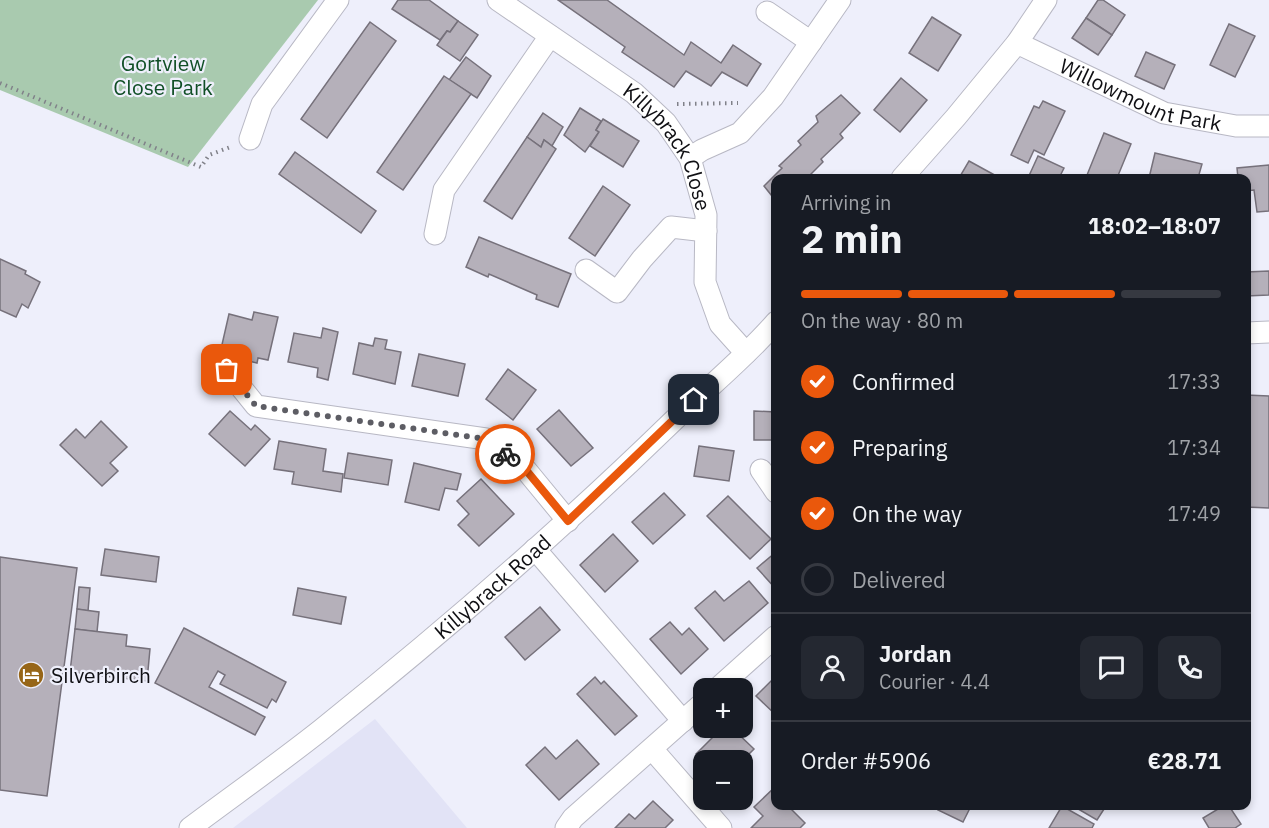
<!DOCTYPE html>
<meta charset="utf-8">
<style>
:root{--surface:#171b24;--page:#242831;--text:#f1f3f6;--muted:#9ea1a6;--line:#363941;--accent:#ea580c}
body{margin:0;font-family:"IBM Plex Sans",sans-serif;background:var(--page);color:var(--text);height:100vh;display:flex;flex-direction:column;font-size:22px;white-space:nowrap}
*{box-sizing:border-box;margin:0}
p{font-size:20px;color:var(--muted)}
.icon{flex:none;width:33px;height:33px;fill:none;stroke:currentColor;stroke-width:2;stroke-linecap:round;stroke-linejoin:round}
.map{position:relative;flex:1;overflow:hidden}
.sheet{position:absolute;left:771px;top:174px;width:480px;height:636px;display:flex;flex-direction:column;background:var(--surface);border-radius:12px;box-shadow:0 3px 9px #0003}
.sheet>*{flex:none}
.controls{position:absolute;left:693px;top:678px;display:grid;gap:12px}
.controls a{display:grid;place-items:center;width:60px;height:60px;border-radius:12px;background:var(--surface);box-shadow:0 3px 9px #0003;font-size:30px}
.pin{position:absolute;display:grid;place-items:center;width:51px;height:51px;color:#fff;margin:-26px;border-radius:12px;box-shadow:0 3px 9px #0006}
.courier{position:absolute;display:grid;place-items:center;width:60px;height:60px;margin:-30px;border:4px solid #ea580c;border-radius:50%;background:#fff;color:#222;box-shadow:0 2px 8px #0007}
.head em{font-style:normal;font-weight:700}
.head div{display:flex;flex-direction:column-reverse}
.head{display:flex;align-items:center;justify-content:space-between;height:102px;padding:0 30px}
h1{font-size:39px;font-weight:700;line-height:45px}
.bar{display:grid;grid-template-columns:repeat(4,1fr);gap:9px 6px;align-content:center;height:72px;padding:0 30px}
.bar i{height:8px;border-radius:4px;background:var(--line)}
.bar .active{background:var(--accent)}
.bar p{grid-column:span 4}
.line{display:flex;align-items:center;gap:15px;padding:0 30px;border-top:2px solid var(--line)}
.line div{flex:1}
.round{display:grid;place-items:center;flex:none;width:63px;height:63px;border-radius:12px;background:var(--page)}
ol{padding:0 30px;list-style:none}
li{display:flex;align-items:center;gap:18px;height:66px}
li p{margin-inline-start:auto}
li .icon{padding:6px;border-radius:50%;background:var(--accent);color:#fff;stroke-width:4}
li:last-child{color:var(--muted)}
li i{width:33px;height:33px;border:3px solid var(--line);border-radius:50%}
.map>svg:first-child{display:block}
.built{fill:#e2e3f6}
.green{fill:#a9caaf}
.building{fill:#b5b0ba;stroke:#76717b;stroke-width:1.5}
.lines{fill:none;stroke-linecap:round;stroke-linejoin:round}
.street-casing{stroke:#b8b8c4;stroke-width:23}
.path{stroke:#808189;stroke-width:4;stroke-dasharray:1.5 4.5;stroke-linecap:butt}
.street{stroke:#fff;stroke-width:21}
.done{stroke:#5d5d64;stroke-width:6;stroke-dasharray:0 10.8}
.route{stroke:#ea580c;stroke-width:8}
.labels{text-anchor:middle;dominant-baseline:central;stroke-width:4.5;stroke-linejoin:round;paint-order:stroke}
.park-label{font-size:21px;fill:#104f26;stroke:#eeeffb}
.street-label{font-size:21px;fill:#0f0f13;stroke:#eeeffb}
.poi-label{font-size:21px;fill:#0f0f13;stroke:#eeeffb;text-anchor:start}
</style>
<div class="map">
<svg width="1269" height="828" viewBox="0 0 1269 828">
<rect width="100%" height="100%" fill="#eeeffb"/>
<polygon class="built" points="375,719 467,828 233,828"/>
<polygon class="green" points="0,0 318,0 188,167 0,90"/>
<g class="building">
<polygon points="398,0 429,0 458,21 450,32 447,31 440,40 392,9"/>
<polygon points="558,0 607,0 684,55 691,42 721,63 733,45 761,64 747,86 722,72 711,86 686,71 674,87 622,52 625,47"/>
<polygon points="1098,0 1103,0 1125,15 1112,35 1086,18"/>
<polygon points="932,17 961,35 938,71 909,53"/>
<polygon points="1086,18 1112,35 1098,55 1072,38"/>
<polygon points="458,21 478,35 460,61 437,45 447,31 450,32"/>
<polygon points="370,22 396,41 327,138 301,119"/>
<polygon points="1229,24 1255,36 1235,77 1210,65"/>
<polygon points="1146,52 1175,65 1164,89 1135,76"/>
<polygon points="466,57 491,76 477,98 449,80"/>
<polygon points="444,76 471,94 403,190 377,172"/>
<polygon points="901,78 927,100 900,132 874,110"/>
<polygon points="841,95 860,113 840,134 843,138 821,159 823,162 807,178 776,178 776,201 764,186 782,168 779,166 801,145 798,141 818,122 816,116"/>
<polygon points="1043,101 1065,111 1044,155 1034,150 1028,163 1011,155 1034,106 1039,108"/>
<polygon points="580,108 601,121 596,130 599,132 585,152 564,135"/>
<polygon points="543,113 563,127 552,146 544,140 541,147 527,137"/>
<polygon points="603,119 639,141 623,167 590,146 599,132 596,130"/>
<polygon points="1104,133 1131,144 1117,178 1094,178 1087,175"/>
<polygon points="527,137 541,147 544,140 556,149 512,219 484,201"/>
<polygon points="295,152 376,211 361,233 279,174"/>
<polygon points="1155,153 1202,164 1198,178 1149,178"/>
<polygon points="1038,156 1064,168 1059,178 1028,178"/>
<polygon points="969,161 1000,178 959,178"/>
<polygon points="1269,165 1269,211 1257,212 1254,190 1246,191 1246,178 1238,178 1237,168"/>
<polygon points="603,186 630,205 595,256 569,238"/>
<polygon points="479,237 571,274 558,307 536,299 537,295 489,274 488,277 466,267"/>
<polygon points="0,259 26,271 25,274 40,282 28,308 22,304 16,317 0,310"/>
<polygon points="1269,271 1269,295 1246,296 1246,272"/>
<polygon points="254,312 278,317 268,360 258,358 257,363 244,360 245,355 221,349 229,314 252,320"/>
<polygon points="323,328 338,332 328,380 317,377 318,368 288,362 294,333 321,338"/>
<polygon points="375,338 387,340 385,349 401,352 395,384 353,374 359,343 373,346"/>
<polygon points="419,354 465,364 458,396 412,386"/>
<polygon points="508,369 536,390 513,420 486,399"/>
<polygon points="1246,395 1269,396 1269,508 1246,507"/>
<polygon points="559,410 593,448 571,466 537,429"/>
<polygon points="230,411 251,430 255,425 270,439 245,466 209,434"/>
<polygon points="754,411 776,412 776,440 754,440"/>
<polygon points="101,421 127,447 110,463 118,471 102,486 60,445 76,429 85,438"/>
<polygon points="279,441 326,449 323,471 343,474 341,492 292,484 294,472 274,469"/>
<polygon points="699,446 734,451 729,481 694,476"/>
<polygon points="348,453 392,460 388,485 344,478"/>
<polygon points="414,463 461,474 457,490 445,488 439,510 405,502"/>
<polygon points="481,479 514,514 479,546 458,525 469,514 457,501"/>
<polygon points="664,493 685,515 653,544 632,522"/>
<polygon points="728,496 771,539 750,559 707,516"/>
<polygon points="613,534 638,561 605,592 580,565"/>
<polygon points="105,549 159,557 156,582 101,575"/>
<polygon points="776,552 776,589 757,568"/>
<polygon points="0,557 77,568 47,796 0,790"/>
<polygon points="749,581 768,603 724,641 695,608 715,591 724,601"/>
<polygon points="79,587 90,588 88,611 77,609"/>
<polygon points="298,588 346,597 341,624 293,615"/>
<polygon points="540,607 560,630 525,660 505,637"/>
<polygon points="77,609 99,612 97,632 75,629"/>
<polygon points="670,622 682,635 689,628 708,649 681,674 650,639"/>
<polygon points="184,628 286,682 276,702 272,699 267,708 220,684 225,675 218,671 209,687 265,717 255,735 155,683"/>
<polygon points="75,629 127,635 126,646 150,649 147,681 70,672"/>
<polygon points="776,676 776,715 756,696"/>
<polygon points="595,677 601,684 604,681 637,716 615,735 577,694"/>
<polygon points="722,728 732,728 754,749 742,761 704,762 696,754"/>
<polygon points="577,740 599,764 559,800 526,765 545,747 556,759"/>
<polygon points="776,786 776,806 788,806 805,823 800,828 751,828 763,816 754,807"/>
<polygon points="653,801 673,820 665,828 615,828 629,814 635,819"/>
<polygon points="941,806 971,806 963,822 938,810"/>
<polygon points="1062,806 1094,824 1092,828 1049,828"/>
<polygon points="1073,806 1106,806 1097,820"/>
<polygon points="1223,806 1229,806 1241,824 1235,828 1209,828 1203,818"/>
</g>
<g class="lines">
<g class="street-casing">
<g id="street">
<path id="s1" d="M498 0 634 93 666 123 690 158 706 215 705 282 720 324 746 353"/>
<polyline points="767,12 811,42"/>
<path id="s2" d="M1017 43 1164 113 1236 126H1269"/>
<polyline points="250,139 262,104 338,0"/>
<polyline points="690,158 702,150 740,133 773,97 840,0"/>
<polyline points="902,178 956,117 1017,43 1046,0"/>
<polyline points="435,234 444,190 550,36"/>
<polyline points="586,270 617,292 642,259 671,227 706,231"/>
<polyline points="1246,333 1269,332"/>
<polyline points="227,370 256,406 486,439 526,470 568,521"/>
<polyline points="761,470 776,492"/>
<polyline points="535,549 683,721"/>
<polyline points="718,688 776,636"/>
<polyline points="652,749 721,828"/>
<path id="s3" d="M190 828C234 795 278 764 321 730 442 633 560 531 671 423 706 389 744 359 776 322"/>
<polyline points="566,828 573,818 704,702"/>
</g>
</g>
<g class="path">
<polyline points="0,83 201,167 209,155 233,146"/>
<polyline points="677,104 738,103"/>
</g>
<use href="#street" class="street"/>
</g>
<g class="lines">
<polyline class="done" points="227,370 256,406 486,439 505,454"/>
<polyline class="route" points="505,454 526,470 568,521 694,400"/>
</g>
<defs>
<g id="hotel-disc" transform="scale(1.35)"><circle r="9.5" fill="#976618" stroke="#eeeffb"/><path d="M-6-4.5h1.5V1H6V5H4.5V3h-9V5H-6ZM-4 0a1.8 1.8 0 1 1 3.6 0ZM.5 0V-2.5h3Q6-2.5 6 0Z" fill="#fff"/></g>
</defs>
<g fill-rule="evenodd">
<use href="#hotel-disc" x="31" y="675"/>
</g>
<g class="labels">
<g class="park-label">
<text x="163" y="63">Gortview<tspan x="163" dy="24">Close Park</tspan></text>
</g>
<g class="street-label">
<text stroke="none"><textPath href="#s2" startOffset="135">Willowmount Park</textPath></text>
<text stroke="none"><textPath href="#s1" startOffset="230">Killybrack Close</textPath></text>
<text stroke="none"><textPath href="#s3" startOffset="387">Killybrack Road</textPath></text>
</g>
<g class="poi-label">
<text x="51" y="675">Silverbirch</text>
</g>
</g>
</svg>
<div class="controls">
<a>+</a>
<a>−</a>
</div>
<div class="pin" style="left:227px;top:370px;background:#ea580c"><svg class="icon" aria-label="bag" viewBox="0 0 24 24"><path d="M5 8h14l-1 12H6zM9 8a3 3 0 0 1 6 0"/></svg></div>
<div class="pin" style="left:694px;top:400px;background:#1f2937"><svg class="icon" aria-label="home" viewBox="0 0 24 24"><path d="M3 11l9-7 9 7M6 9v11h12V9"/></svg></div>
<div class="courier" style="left:505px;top:454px"><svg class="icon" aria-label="bike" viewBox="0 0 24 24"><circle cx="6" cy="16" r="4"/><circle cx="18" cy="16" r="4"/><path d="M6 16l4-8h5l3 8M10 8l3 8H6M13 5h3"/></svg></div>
<section class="sheet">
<div class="head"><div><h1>2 min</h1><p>Arriving in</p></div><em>18:02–18:07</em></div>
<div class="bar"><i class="active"></i><i class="active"></i><i class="active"></i><i></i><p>On the way · 80 m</p></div>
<ol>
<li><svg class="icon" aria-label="check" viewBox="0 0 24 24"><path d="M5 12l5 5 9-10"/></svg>Confirmed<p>17:33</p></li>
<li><svg class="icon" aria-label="check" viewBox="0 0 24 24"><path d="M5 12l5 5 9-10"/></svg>Preparing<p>17:34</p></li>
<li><svg class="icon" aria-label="check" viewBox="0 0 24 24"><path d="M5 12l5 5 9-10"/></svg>On the way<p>17:49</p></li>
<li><i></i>Delivered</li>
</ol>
<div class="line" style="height:108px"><a class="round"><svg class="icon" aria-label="person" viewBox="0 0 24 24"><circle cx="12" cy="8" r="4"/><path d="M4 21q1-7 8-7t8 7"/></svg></a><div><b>Jordan</b><p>Courier · 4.4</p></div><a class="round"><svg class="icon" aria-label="chat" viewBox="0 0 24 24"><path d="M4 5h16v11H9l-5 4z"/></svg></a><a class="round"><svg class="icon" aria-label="phone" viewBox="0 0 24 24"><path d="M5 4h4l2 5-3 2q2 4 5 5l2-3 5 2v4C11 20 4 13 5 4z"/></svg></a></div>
<div class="line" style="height:78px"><div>Order #5906</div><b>€28.71</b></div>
</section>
</div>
